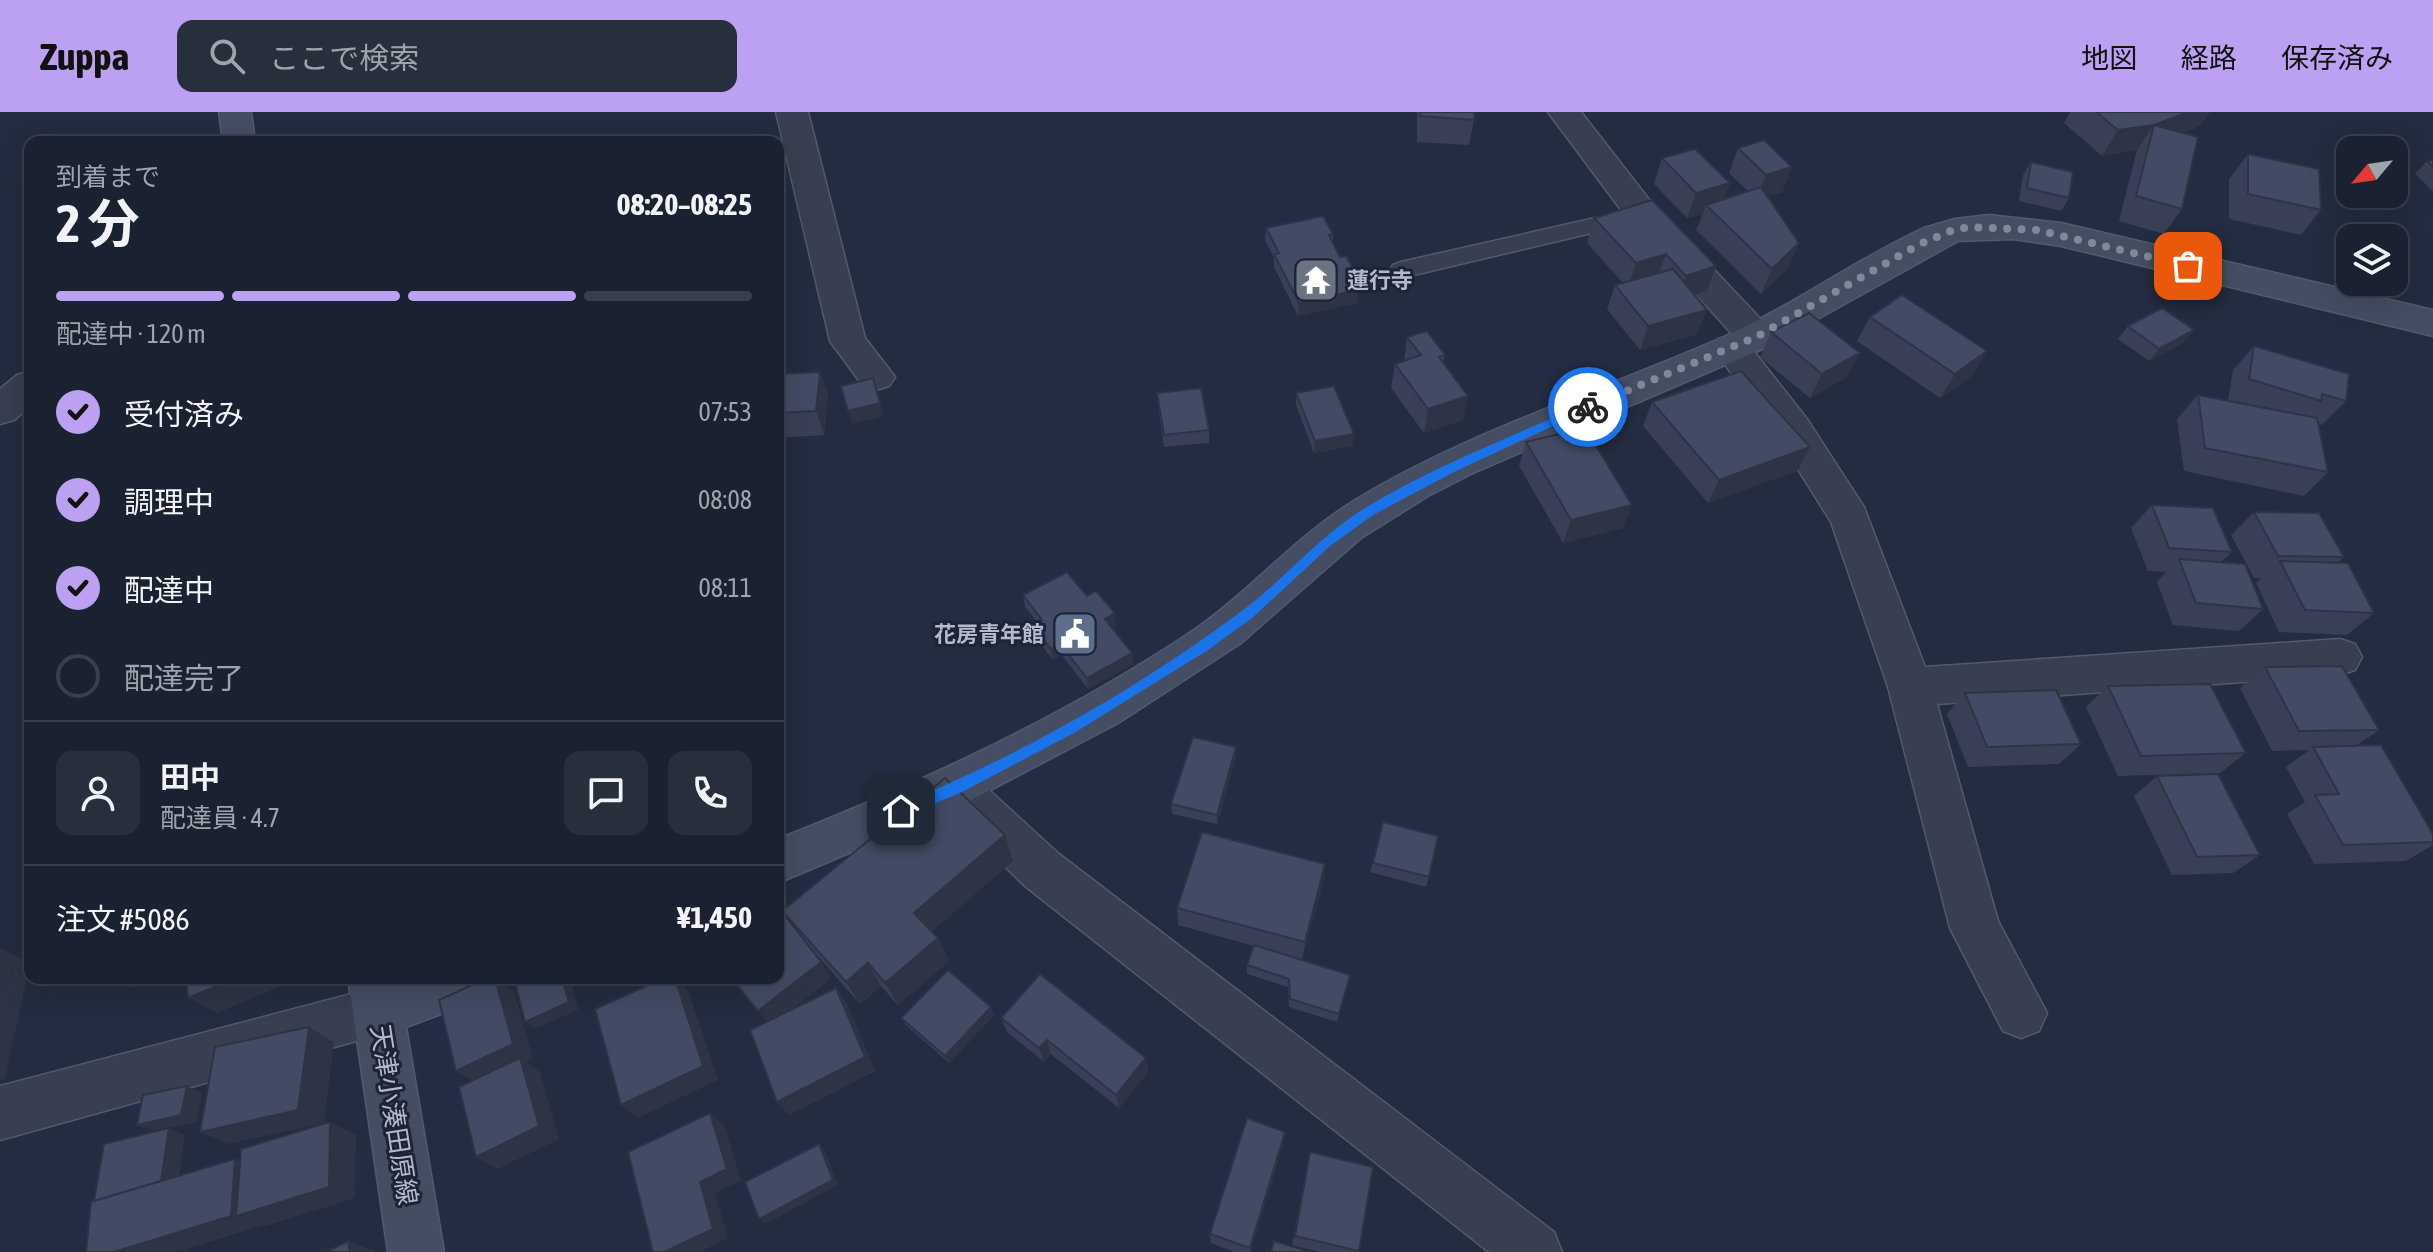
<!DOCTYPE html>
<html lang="ja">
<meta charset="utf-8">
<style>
:root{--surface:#1a2130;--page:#272e3c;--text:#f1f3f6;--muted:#9fa3ab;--line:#383e4c;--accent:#bca0f2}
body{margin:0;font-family:"Asap Condensed","Noto Sans JP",sans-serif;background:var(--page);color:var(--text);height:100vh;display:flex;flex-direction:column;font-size:30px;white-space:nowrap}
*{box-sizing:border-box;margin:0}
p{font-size:26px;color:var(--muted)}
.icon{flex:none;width:44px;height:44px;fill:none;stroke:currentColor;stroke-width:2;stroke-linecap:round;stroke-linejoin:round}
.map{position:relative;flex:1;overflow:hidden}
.panel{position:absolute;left:24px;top:24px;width:760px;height:848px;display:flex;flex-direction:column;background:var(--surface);border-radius:16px;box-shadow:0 8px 32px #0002,0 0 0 2px var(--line)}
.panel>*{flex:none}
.needle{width:52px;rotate:241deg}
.tools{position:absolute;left:2336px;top:24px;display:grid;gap:16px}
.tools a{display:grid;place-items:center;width:72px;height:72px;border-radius:16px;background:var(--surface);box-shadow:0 8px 32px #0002,0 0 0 2px var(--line);font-size:40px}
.pin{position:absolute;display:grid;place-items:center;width:68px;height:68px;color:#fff;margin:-34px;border-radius:16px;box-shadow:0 4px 12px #0006}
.courier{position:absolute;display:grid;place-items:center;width:80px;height:80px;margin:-40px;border:6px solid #1a73e8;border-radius:50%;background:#fff;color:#222;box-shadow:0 2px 10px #0007}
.summary em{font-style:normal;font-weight:700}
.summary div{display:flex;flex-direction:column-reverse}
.summary{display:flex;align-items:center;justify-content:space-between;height:136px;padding:0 32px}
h1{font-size:52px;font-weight:700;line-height:60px}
.bar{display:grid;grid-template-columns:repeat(4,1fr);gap:12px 8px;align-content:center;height:96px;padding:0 32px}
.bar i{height:10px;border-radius:6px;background:var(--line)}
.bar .current{background:var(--accent)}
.bar p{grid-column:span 4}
.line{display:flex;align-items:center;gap:20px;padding:0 32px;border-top:2px solid var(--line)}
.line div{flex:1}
.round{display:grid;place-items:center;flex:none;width:84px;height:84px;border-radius:16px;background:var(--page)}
ol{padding:0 32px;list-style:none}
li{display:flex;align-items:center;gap:24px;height:88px}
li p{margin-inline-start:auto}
li .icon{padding:8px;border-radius:50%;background:var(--accent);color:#111;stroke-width:4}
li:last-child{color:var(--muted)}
li i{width:44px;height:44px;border:4px solid var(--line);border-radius:50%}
header{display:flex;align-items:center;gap:48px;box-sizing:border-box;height:112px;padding:0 40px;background:var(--accent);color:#111}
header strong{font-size:38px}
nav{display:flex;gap:44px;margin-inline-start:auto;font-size:28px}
.search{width:560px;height:72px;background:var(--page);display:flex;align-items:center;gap:20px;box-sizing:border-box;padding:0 28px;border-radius:16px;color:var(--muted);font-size:30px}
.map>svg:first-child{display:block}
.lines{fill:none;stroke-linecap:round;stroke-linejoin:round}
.lane-casing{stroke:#525a6b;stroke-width:3}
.street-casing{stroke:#525a6b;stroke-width:3}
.secondary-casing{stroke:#525a6b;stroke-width:3}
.lane{fill:#373f50;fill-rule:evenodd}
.street{fill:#373f50;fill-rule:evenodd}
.secondary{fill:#454d63;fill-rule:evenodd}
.wall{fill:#394055}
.shaded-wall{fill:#2e3445}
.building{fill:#424b63;stroke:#2e3445;stroke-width:2}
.route{fill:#1a73e8}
.done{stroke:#81889a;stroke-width:8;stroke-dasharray:0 14.4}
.labels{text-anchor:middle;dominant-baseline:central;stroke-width:6;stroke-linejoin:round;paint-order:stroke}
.poi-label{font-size:22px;font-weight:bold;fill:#b4bacb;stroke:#1c2435;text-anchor:start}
.near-street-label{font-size:26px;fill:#b4bacb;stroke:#1c2435}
</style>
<header>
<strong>Zuppa</strong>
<div class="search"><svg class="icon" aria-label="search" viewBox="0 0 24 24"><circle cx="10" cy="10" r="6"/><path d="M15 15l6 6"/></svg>ここで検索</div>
<nav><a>地図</a><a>経路</a><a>保存済み</a></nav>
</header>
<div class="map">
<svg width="2433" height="1140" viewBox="0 0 2433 1140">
<rect width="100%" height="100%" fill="#232c40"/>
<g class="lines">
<g class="lane-casing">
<polygon id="lane" points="1626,99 1634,101 1637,106 1634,111 1401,166 1393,163 1390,158 1393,153 1401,150"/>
</g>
<g class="street-casing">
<g id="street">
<polygon points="776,0 808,0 865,226 895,265 889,274 876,278 863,274 830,229"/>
<polygon points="1548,0 1581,0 1654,94 1769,216 1774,225 1769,234 1752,237 1807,307 1864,395 1925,555 2340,527 2355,532 2362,545 2355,558 2340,563 1937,592 1998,809 2047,901 2039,919 2021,926 2003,919 1950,816 1888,575 1831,410 1779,327 1713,236 1718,227 1734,224 1630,110"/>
<polygon points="30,259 30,294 14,308 0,312 0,277 17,263"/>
<polygon points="961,661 977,667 1059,742 1554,1120 1562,1140 1489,1140 1025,774 945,697 938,682 945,667"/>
<polygon points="378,875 396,882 404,900 396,918 0,1028 0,974"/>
</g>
</g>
<g class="secondary-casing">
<g id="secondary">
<polygon points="219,0 251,0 255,30 223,30"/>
<path d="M1989 103 2061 111 2433 198V224L2061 134 2013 127 1958 129 1767 235 1475 360 1428 384 1361 426 1241 531 1118 611 960 694 778 771V727C920 671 1060 607 1188 522 1248 482 1295 424 1357 387 1473 317 1604 278 1728 223 1796 192 1856 147 1924 116L1955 107Z"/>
<polygon points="348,866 499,866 492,883 406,915 444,1140 388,1140"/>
</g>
</g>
<use href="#lane" class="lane"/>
<use href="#street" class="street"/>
<use href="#secondary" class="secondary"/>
</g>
<g class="wall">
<polygon points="1417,0 1474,0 1474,8 1469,33 1417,30"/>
<polygon points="2070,0 2210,0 2201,13 2182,21 2182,97 2164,122 2119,109 2137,38 2102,44 2064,11"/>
<polygon points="1738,36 1792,55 1782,80 1768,84 1799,131 1788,156 1761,182 1696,118 1703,102 1687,106 1654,72 1662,46 1730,71 1724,87 1748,79 1729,61"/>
<polygon points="2248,42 2321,98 2301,123 2229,107 2229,67"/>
<polygon points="2433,48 2433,79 2415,62 2427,49"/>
<polygon points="2031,50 2069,86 2061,99 2019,89 2023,63"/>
<polygon points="1594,106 1716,154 1707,179 1695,183 1697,222 1640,238 1607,197 1615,173 1623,171 1587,131"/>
<polygon points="1266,116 1333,122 1333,130 1340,145 1358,165 1357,191 1298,204 1274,155 1274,146 1265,128"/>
<polygon points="1870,205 1972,264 1940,286 1857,229"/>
<polygon points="2128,214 2194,218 2183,231 2149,249 2118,227"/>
<polygon points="1771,220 1847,265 1810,286 1760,245"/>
<polygon points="1407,225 1445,243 1443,251 1468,284 1463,308 1424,321 1391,276 1395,252 1404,249"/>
<polygon points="2254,234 2346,289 2322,313 2318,312 2328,360 2304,384 2184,359 2177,307 2198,283 2228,289 2233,258"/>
<polygon points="820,260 828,284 824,323 778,326 778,262"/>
<polygon points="1157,281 1209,318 1209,331 1164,335 1158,293"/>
<polygon points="1296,281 1354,322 1352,334 1314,341 1296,293"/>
<polygon points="1652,290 1797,359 1708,391 1643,314"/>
<polygon points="1526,330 1623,416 1563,431 1519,354"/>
<polygon points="2152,393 2232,440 2221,450 2263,497 2239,519 2173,513 2157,470 2166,460 2148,459 2131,416"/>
<polygon points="2254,400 2344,445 2337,451 2374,501 2347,523 2279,520 2256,471 2261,466 2254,466 2231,423"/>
<polygon points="1023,483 1087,484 1116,513 1112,515 1132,541 1133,552 1088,577 1062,543 1053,548 1035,525 1033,514 1038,511 1025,495"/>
<polygon points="2265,555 2379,618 2356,634 2433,722 2433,733 2406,749 2314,752 2287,702 2305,690 2286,655 2309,638 2272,639 2240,576"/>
<polygon points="2108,574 2246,641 2220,661 2118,664 2086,595"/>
<polygon points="1965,581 2081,632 2059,652 1968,655 1947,602"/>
<polygon points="1236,635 1236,645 1217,712 1172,702 1171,692"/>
<polygon points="2157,664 2260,743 2233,761 2172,763 2134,684"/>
<polygon points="1383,710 1429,765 1426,775 1370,760"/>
<polygon points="1005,723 1013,749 932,819 938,826 949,849 898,893 881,874 860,892 809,834 831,866 791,898 836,876 847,892 875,959 789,1003 767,910 787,806 782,799"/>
<polygon points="1325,752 1323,770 1302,847 1265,837 1350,863 1337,910 1289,895 1288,875 1247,862 1247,853 1254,834 1178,813 1177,796"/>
<polygon points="991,895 994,903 949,951 906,913 901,906"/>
<polygon points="1001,906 1146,946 1148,960 1119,996 1051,942 1044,950 1007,920"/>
<polygon points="1283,1032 1250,1140 1234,1140 1211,1131 1210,1122"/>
<polygon points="1310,1040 1359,1139 1359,1140 1320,1140 1292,1133"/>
</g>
<g class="shaded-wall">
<polygon points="2188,0 2210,0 2201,13 2148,34 2154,13 2137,38 2102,44 2118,18"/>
<polygon points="1792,55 1782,80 1756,88 1766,63"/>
<polygon points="1730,71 1721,96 1706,93 1703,102 1687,106 1696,81"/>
<polygon points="1799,131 1788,156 1761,182 1772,157"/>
<polygon points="1666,142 1657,167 1628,176 1636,151"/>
<polygon points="1716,154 1707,179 1677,189 1686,164"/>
<polygon points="1358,165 1357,178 1352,166"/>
<polygon points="1358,178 1357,191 1298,204 1299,191"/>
<polygon points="1707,198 1697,222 1640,238 1648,214"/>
<polygon points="2194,218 2183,231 2149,249 2159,237"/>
<polygon points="1987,239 1972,264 1940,286 1955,262"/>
<polygon points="1860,241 1847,265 1810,286 1822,262"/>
<polygon points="820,260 828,284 824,323 816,299"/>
<polygon points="1468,284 1463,308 1424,321 1428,297"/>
<polygon points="880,291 884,304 852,312 848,299"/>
<polygon points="1354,322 1352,334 1314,341 1315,329"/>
<polygon points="1810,335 1797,359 1708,391 1719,368"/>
<polygon points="1632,393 1623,416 1563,431 1571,408"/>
<polygon points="1115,501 1116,513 1106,518 1105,507"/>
<polygon points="1060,532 1062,543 1053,548 1051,537"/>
<polygon points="1132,541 1133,552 1088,577 1087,566"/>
<polygon points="1236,635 1236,645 1217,712 1217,703"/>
<polygon points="1005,723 1013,749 926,825 914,801"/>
<polygon points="1325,752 1323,770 1302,847 1305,830"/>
<polygon points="938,826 949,849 898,893 885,871"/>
<polygon points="0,836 30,851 5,967 0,968"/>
<polygon points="821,850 831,866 771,914 758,899"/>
<polygon points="868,851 881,874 860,892 846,870"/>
<polygon points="120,866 164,866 131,876 115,867"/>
<polygon points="237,866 301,866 217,901 188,886"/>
<polygon points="495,866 498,866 514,879 533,946 526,950 540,960 559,1027 498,1057 476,1045 478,972 456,959"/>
<polygon points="562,866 570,866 578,898 535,917 525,910"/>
<polygon points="675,866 677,866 688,878 718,968 638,1006 621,993"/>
<polygon points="836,876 847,892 875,959 789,1003 777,990"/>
<polygon points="991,895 994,903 949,951 945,944"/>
<polygon points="309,915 334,930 324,1011 229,1032 200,1020"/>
<polygon points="1047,928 1051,942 1044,950 1039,936"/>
<polygon points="1146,946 1148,960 1119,996 1116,983"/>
<polygon points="187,974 202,981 197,1010 154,1019 137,1013"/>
<polygon points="710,1001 725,1014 741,1069 715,1081 728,1126 700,1140 664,1140 700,1070"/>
<polygon points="330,1010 356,1023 355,1086 266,1114 261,1113 261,1114 177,1140 114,1140 235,1047 264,1059"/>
<polygon points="169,1016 185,1023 177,1081 111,1098"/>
<polygon points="1285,1020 1283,1032 1249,1140 1250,1136"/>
<polygon points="819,1032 825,1038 838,1073 766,1112 759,1107"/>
<polygon points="348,1129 374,1139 374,1140 350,1140"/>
</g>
<g class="building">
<polygon points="1420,0 1474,0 1474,8 1420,4"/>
<polygon points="2096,0 2188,0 2154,13 2118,18"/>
<polygon points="2154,13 2198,25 2182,97 2136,84"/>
<polygon points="1764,28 1792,55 1766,63 1738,36"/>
<polygon points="1695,37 1730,71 1696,81 1662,46"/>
<polygon points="2248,42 2319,57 2321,98 2248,82"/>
<polygon points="2433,48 2433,55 2427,49"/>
<polygon points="2031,50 2073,60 2069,86 2027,76"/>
<polygon points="1761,75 1799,131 1772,157 1706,93"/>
<polygon points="1652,88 1716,154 1686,164 1666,142 1636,151 1594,106"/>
<polygon points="1323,104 1333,122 1329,123 1340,145 1346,144 1358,165 1352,166 1358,178 1299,191 1274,142 1279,141 1266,116"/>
<polygon points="1673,157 1707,198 1648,214 1615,173"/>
<polygon points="1902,183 1987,239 1955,262 1870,205"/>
<polygon points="2162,196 2194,218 2159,237 2128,214"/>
<polygon points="1809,201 1860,241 1822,262 1771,220"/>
<polygon points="1427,219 1445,243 1439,245 1468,284 1428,297 1395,252 1421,243 1407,225"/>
<polygon points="2254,234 2349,262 2346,289 2322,282 2321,289 2249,267"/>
<polygon points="1741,259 1810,335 1719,368 1652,290"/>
<polygon points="820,260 816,299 778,301 778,262"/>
<polygon points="873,266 880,291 848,299 841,274"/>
<polygon points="1334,274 1354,322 1315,329 1296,281"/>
<polygon points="1201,276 1209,318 1164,323 1157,281"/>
<polygon points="2198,283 2317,306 2328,360 2205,336"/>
<polygon points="1585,316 1632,393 1571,408 1526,330"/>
<polygon points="2152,393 2213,396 2232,440 2169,436"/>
<polygon points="2254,400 2319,401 2344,445 2278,444"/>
<polygon points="2179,447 2245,452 2263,497 2196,491"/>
<polygon points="2280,449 2348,451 2374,501 2305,498"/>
<polygon points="1067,460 1087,484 1096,479 1115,501 1105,507 1132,541 1087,566 1060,532 1051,537 1033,514 1042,508 1023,483"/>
<polygon points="2342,554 2379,618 2299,619 2265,555"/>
<polygon points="2210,572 2246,641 2141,644 2108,574"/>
<polygon points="2056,578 2081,632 1987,635 1965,581"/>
<polygon points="1193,625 1236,635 1217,703 1171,692"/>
<polygon points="2381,633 2433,722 2433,730 2343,733 2315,683 2339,682 2313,635"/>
<polygon points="2218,662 2260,743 2197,745 2157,664"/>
<polygon points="945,666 1005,723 914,801 938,826 885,871 868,851 846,870 782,799"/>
<polygon points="1383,710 1438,724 1429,765 1373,751"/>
<polygon points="1202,720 1325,752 1305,830 1177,796"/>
<polygon points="782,804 787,806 821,850 758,899 731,866 778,866 778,806"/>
<polygon points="1254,833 1350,863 1339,902 1290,887 1289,867 1247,853"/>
<polygon points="948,858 991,895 945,944 901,906"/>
<polygon points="1040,862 1146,946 1116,983 1047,928 1039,936 1001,906"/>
<polygon points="186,866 237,866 188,886"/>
<polygon points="487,866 495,866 513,932 456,959 439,888"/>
<polygon points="515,866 562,866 569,890 525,910 514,867"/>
<polygon points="664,866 675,866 703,954 621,993 595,897"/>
<polygon points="836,876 865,945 777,990 750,918"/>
<polygon points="309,915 298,998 200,1020 215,935"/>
<polygon points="520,946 539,1014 476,1045 459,975"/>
<polygon points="187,974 181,1003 137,1013 143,983"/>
<polygon points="710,1001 727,1057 700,1070 713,1117 664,1140 653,1140 628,1040"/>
<polygon points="1247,1006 1285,1020 1250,1136 1210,1122"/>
<polygon points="330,1010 329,1075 236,1104 241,1037"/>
<polygon points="169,1016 161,1069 94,1089 104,1032"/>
<polygon points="819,1032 833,1068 759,1107 745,1070"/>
<polygon points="1310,1040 1373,1055 1359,1139 1295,1124"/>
<polygon points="235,1047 231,1104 114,1140 86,1140 91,1090"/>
<polygon points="348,1129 350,1140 326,1140"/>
<polygon points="1274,1129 1310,1140 1271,1140"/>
</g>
<path class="route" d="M1584 292 1594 295 1454 360 1373 403 1330 434 1252 506 1208 538 1074 621 960 681 901 705 896 703V694C1017 645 1134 579 1239 501 1283 469 1318 425 1365 396 1434 354 1511 325 1584 292Z"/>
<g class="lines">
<polyline class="done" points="1588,295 1756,225 1920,132 1951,119 1968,115 2037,118 2188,154"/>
</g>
<defs>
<g id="temple-square" transform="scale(2.3)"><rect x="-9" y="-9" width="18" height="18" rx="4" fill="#6b7280" stroke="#1c2435"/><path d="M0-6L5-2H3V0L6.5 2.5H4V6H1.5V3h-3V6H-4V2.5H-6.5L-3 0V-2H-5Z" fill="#fff"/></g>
<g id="civic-square" transform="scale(2.3)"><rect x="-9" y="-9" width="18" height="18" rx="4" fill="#5c6f8a" stroke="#1c2435"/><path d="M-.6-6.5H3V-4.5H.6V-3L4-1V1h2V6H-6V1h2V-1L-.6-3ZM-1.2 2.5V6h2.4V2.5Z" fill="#fff"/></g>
</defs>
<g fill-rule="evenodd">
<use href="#temple-square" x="1316" y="168"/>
<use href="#civic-square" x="1075" y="522"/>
</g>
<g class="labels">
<g class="poi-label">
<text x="1347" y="168">蓮行寺</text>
<text x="1044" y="522" text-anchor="end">花房青年館</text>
</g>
<g class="near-street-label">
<text transform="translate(394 1003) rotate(81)">天津小湊田原線</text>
</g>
</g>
</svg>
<div class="tools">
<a><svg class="needle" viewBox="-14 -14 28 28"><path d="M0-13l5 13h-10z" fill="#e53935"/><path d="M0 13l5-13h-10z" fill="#9fa3ab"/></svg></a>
<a><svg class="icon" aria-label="layers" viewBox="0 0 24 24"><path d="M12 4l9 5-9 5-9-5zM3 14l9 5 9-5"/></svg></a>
</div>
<div class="pin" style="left:2188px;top:154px;background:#ea580c"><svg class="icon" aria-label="bag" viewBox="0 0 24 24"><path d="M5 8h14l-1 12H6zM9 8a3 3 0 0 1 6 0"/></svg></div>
<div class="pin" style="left:901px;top:699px;background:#1f2937"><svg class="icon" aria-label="home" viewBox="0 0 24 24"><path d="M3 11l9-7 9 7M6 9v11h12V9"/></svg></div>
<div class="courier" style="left:1588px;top:295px"><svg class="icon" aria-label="bike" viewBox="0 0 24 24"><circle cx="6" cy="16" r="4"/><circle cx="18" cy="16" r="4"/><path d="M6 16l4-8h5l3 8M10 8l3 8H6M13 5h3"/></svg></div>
<section class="panel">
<div class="summary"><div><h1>2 分</h1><p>到着まで</p></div><em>08:20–08:25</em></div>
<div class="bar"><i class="current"></i><i class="current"></i><i class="current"></i><i></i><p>配達中 · 120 m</p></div>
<ol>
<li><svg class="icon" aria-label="check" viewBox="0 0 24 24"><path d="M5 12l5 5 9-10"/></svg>受付済み<p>07:53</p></li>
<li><svg class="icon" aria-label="check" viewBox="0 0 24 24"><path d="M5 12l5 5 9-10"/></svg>調理中<p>08:08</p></li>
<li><svg class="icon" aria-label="check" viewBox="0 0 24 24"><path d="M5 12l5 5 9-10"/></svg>配達中<p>08:11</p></li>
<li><i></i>配達完了</li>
</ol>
<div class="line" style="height:144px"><a class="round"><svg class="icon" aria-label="person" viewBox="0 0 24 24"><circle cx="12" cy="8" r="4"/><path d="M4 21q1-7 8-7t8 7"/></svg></a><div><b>田中</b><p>配達員 · 4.7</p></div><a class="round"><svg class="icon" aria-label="chat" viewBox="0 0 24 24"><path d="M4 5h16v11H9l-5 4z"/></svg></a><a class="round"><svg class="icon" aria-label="phone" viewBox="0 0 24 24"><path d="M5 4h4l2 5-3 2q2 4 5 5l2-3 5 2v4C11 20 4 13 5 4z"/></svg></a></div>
<div class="line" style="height:104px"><div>注文 #5086</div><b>¥1,450</b></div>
</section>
</div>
